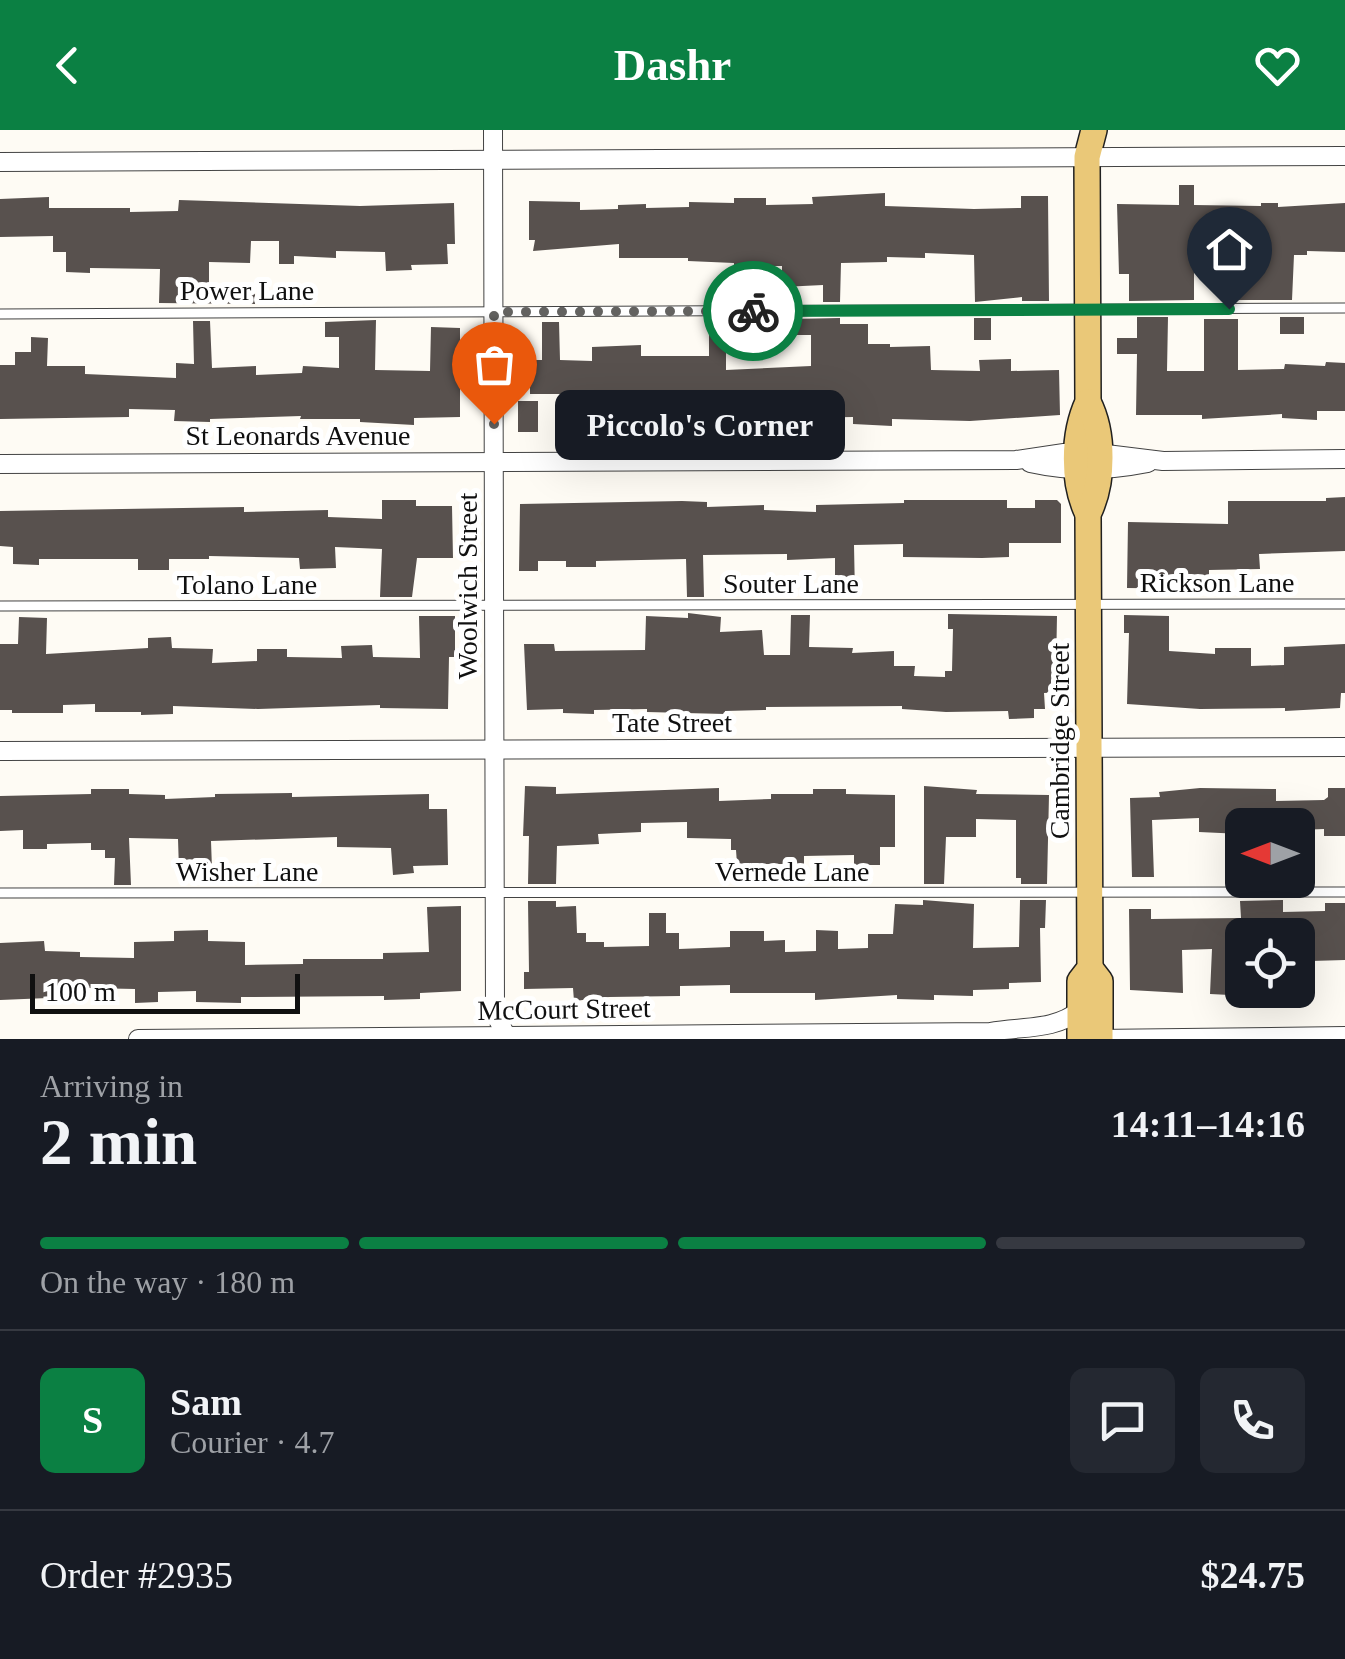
<!DOCTYPE html>
<meta charset="utf-8">
<style>
:root{--surface:#171b24;--page:#242831;--text:#f1f3f6;--muted:#9ea1a6;--line:#363941;--accent:#0b8043}
body{margin:0;font-family:"Times New Roman",serif;background:var(--page);color:var(--text);height:100vh;display:flex;flex-direction:column;font-size:38px;white-space:nowrap}
*{box-sizing:border-box;margin:0}
p{font-size:32px;color:var(--muted)}
.icon{flex:none;width:55px;height:55px;fill:none;stroke:currentColor;stroke-width:2;stroke-linecap:round;stroke-linejoin:round}
.map{position:relative;height:909px;overflow:hidden}
.sheet{display:flex;flex-direction:column;background:var(--surface);flex:1}
.sheet>*{flex:none}
.needle{width:65px;rotate:270deg}
.buttons{position:absolute;left:1225px;top:678px;display:grid;gap:20px}
.buttons a{display:grid;place-items:center;width:90px;height:90px;border-radius:15px;background:var(--surface);box-shadow:0 10px 40px #0002;font-size:50px}
.scale{position:absolute;left:30px;bottom:25px;width:270px;box-sizing:border-box;padding-left:10px;border:5px solid #101010;border-top:0;font-size:28px;line-height:35px;white-space:nowrap;color:#101010;-webkit-text-stroke:8px #fff;paint-order:stroke}
.pin{position:absolute;display:grid;place-items:center;width:85px;height:85px;color:#fff;margin:-102px -42px;border-radius:50% 50% 50% 0;rotate:-45deg;box-shadow:0 0 10px #0007}
.pin .icon{rotate:45deg}
.courier{position:absolute;display:grid;place-items:center;width:100px;height:100px;margin:-50px;border:8px solid #0b8043;border-radius:50%;background:#fff;color:#222;box-shadow:0 2px 12px #0007}
.bubble{position:absolute;height:70px;border-radius:15px;background:var(--surface);box-shadow:0 10px 40px #0002;font-size:32px;font-weight:700;line-height:70px;text-align:center}
.headline em{font-style:normal;font-weight:700}
.headline div{display:flex;flex-direction:column-reverse}
.headline{display:flex;align-items:center;justify-content:space-between;height:170px;padding:0 40px}
h1{font-size:65px;font-weight:700;line-height:75px}
.bar{display:grid;grid-template-columns:repeat(4,1fr);gap:15px 10px;align-content:center;height:120px;padding:0 40px}
.bar i{height:12px;border-radius:8px;background:var(--line)}
.bar .selected{background:var(--accent)}
.bar p{grid-column:span 4}
.line{display:flex;align-items:center;gap:25px;padding:0 40px;border-top:2px solid var(--line)}
.line div{flex:1}
.round{display:grid;place-items:center;flex:none;width:105px;height:105px;border-radius:15px;background:var(--page)}
header{display:flex;justify-content:space-between;align-items:center;height:130px;padding:0 40px;background:var(--accent);color:#fff;font-size:45px;font-weight:700}
.map>svg:first-child{display:block}
.building{fill:#58514e}
.lines{fill:none;stroke-linecap:round;stroke-linejoin:round}
.lane-casing{stroke:#434343;stroke-width:11}
.street-casing{stroke:#434343;stroke-width:20}
.primary-casing{stroke:#212121;stroke-width:28}
.lane{stroke:#fff;stroke-width:9}
.street{stroke:#fff;stroke-width:18}
.primary{stroke:#eac878;stroke-width:25}
.done{stroke:#636260;stroke-width:10;stroke-dasharray:0 18}
.route{stroke:#0b8043;stroke-width:12}
.labels{text-anchor:middle;dominant-baseline:central;stroke-width:10;stroke-linejoin:round;paint-order:stroke}
.street-label{font-size:28px;fill:#101010;stroke:#fff}
</style>
<header><svg class="icon" aria-label="back" viewBox="0 0 24 24"><path d="M15 5l-7 7 7 7"/></svg>Dashr<svg class="icon" aria-label="heart" viewBox="0 0 24 24"><path d="M12 20l-8-8c-3-5 5-10 8-4 3-6 11-1 8 4z"/></svg></header>
<div class="map">
<svg width="1345" height="909" viewBox="0 0 1345 909">
<rect width="100%" height="100%" fill="#fefbf4"/>
<g class="building">
<polygon points="1179,55 1194,55 1194,75 1261,76 1261,73 1278,73 1278,77 1345,73 1345,122 1307,121 1307,125 1294,125 1292,170 1239,170 1239,154 1242,154 1242,127 1194,126 1194,170 1129,171 1129,144 1119,144 1117,74 1179,75"/>
<polygon points="885,63 885,76 974,79 1021,78 1021,66 1048,66 1049,171 1022,171 1022,167 975,172 974,125 925,123 925,128 887,127 887,132 841,133 840,172 823,172 823,155 782,157 782,136 734,136 734,133 688,131 688,128 619,128 619,114 533,121 535,110 529,110 529,71 580,72 580,80 618,79 618,75 646,74 646,78 689,77 689,72 734,73 734,68 766,68 766,75 813,74 812,67"/>
<polygon points="49,67 49,78 130,78 130,82 178,81 179,70 360,76 454,73 455,114 447,114 448,134 411,135 412,140 386,141 385,122 336,121 336,128 294,126 294,134 279,134 279,111 251,111 250,133 209,132 209,160 255,160 255,174 159,173 160,139 90,138 90,143 66,142 66,122 53,122 53,106 0,107 0,69"/>
<polygon points="1137,187 1168,187 1167,241 1204,241 1204,189 1238,189 1238,240 1284,239 1285,234 1325,236 1326,232 1345,233 1345,281 1317,281 1317,290 1282,288 1282,284 1202,289 1202,285 1136,285 1137,224 1117,224 1117,208 1137,208"/>
<rect x="1280" y="187" width="24" height="17"/>
<polygon points="840,188 840,194 868,194 868,214 890,214 890,217 930,216 931,240 980,241 979,230 1011,229 1011,241 1059,240 1060,285 970,291 892,289 892,296 853,294 853,287 732,289 731,282 685,283 685,295 653,295 653,284 566,284 567,264 530,264 530,230 542,230 542,192 559,192 560,230 592,231 592,217 641,215 641,226 709,226 709,194 726,194 726,240 811,236 811,205 790,205 790,189"/>
<rect x="974" y="188" width="17" height="22"/>
<polygon points="376,190 375,240 430,241 431,197 460,198 460,287 414,288 414,295 360,292 360,289 300,289 301,286 210,289 210,292 174,291 175,280 129,279 129,287 0,289 0,235 15,235 15,222 31,222 31,207 48,208 47,236 85,236 85,244 176,248 176,233 194,234 193,191 210,191 212,238 256,236 256,245 302,243 303,236 339,238 339,207 325,207 325,192"/>
<rect x="518" y="271" width="20" height="31"/>
<polygon points="1345,367 1345,421 1259,424 1260,439 1209,440 1209,459 1127,458 1128,392 1228,394 1228,371 1326,371 1326,368"/>
<polygon points="382,370 416,370 416,376 452,376 453,428 417,428 412,467 380,467 382,419 335,417 336,438 300,439 299,428 209,426 209,429 169,429 169,440 138,440 138,429 39,429 39,435 13,434 13,417 0,416 0,381 244,377 244,382 328,380 328,387 382,389"/>
<polygon points="904,370 1007,370 1007,378 1035,378 1035,370 1057,370 1061,374 1061,413 1009,413 1009,427 982,428 903,427 903,414 854,415 855,466 835,467 835,428 787,430 787,424 703,425 704,467 687,467 686,429 596,431 596,437 566,437 566,431 538,431 538,441 519,441 520,374 682,371 707,372 707,377 764,375 764,380 816,382 816,375 904,373"/>
<polygon points="688,483 721,487 720,502 762,500 764,525 790,525 791,485 810,485 809,517 853,518 852,523 894,521 894,536 915,536 914,546 945,547 945,541 952,541 953,499 948,499 948,484 1057,486 1056,539 1062,538 1063,562 1044,563 1045,579 1034,579 1034,588 1009,589 1008,581 946,582 902,579 902,576 766,577 766,580 725,581 725,584 647,582 647,579 594,580 594,584 563,583 563,579 527,580 524,514 554,514 555,521 645,520 646,486 688,488"/>
<polygon points="1124,485 1169,486 1169,521 1215,524 1215,518 1251,518 1251,536 1284,535 1284,517 1345,514 1345,563 1341,563 1340,578 1285,581 1285,578 1200,579 1127,574 1129,503 1124,503"/>
<polygon points="419,486 455,486 455,527 449,527 448,579 380,578 380,575 258,579 173,576 173,584 141,585 141,582 95,582 95,574 63,575 63,583 12,583 12,580 0,580 0,514 18,514 19,487 47,488 46,524 148,518 148,508 171,507 172,518 213,519 212,533 257,531 257,519 287,519 287,527 342,528 341,516 372,515 373,527 420,528"/>
<polygon points="525,656 556,657 556,664 719,658 719,671 771,669 771,664 813,664 813,659 846,659 846,664 895,665 895,717 880,717 880,735 854,735 854,725 804,726 804,734 737,734 736,720 731,720 731,709 687,708 687,692 641,693 641,702 598,704 599,714 557,716 556,754 528,754 529,706 523,706"/>
<polygon points="924,656 977,660 976,664 1049,665 1047,754 1021,754 1021,748 1016,748 1016,690 976,689 976,707 946,707 944,754 924,754"/>
<polygon points="1200,658 1276,659 1276,671 1324,670 1328,667 1328,658 1345,658 1345,706 1324,706 1324,699 1298,700 1298,695 1242,695 1242,704 1199,702 1199,688 1152,690 1154,747 1132,747 1130,668 1160,667 1159,662"/>
<polygon points="91,659 129,659 129,664 165,665 165,669 215,667 215,664 292,663 292,667 429,664 429,679 447,679 448,735 413,736 414,743 393,745 391,718 337,717 337,707 211,711 212,739 179,740 178,709 129,708 131,755 114,755 115,728 105,728 105,720 91,720 91,713 47,714 47,719 23,719 23,700 0,701 0,666 91,664"/>
<polygon points="923,770 974,774 973,818 1019,817 1020,770 1046,770 1045,798 1040,798 1041,852 1009,853 1009,859 973,860 973,866 934,865 934,870 897,869 897,865 815,870 815,863 730,863 730,855 680,856 680,866 609,867 574,871 573,858 524,859 524,842 529,842 528,771 556,771 556,777 576,776 577,803 586,803 586,812 604,812 604,817 649,816 649,783 666,783 666,803 679,803 679,819 730,817 730,801 764,801 764,811 785,810 785,822 816,821 816,800 838,801 838,819 868,818 868,804 893,804 895,774 923,775"/>
<polygon points="1283,770 1283,782 1325,781 1325,773 1345,773 1345,830 1311,831 1311,853 1298,853 1298,805 1242,805 1242,853 1231,854 1230,865 1210,864 1212,819 1182,820 1183,863 1130,860 1129,779 1151,779 1151,789 1241,788 1240,771"/>
<polygon points="461,776 461,861 420,863 420,869 384,870 384,866 241,867 241,873 196,872 196,861 158,862 158,872 135,873 135,859 88,858 88,862 48,860 48,868 0,870 0,813 44,811 45,821 80,822 80,827 134,828 134,812 174,811 174,801 208,800 208,811 245,812 245,835 303,834 303,829 383,829 383,823 429,822 427,777"/>
</g>
<g class="lines">
<g class="lane-casing">
<g id="lane">
<polyline points="0,184 1345,178"/>
<polyline points="0,476 1345,474"/>
<polyline points="0,763 1345,762"/>
</g>
</g>
<g class="street-casing">
<g id="street">
<polyline points="493,0 495,884 508,909"/>
<polyline points="0,32 1345,26"/>
<path d="M1030 333C1071 342 1107 341 1148 333"/>
<polyline points="0,334 1016,330 1064,323 1098,323 1163,331 1345,329"/>
<polyline points="0,621 1345,617"/>
<path d="M138 909 990 902C1022 896 1054 901 1080 880"/>
<polyline points="1095,909 1345,906"/>
</g>
</g>
<g class="primary-casing">
<g id="primary">
<path d="M1088 384C1072 352 1073 304 1088 272L1087 27 1094 0"/>
<polyline points="1090,838 1100,851 1100,909"/>
<path d="M1080 909V851L1090 838 1088 384C1104 352 1104 303 1088 272"/>
</g>
</g>
<use href="#lane" class="lane"/>
<use href="#street" class="street"/>
<use href="#primary" class="primary"/>
</g>
<g class="lines">
<polyline class="done" points="494,294 494,182 753,181"/>
<polyline class="route" points="753,181 1229,179"/>
</g>
<g class="labels">
<g class="street-label">
<text x="247" y="160">Power Lane</text>
<text x="298" y="305">St Leonards Avenue</text>
<text x="1217" y="452">Rickson Lane</text>
<text x="791" y="453">Souter Lane</text>
<text x="247" y="454">Tolano Lane</text>
<text transform="translate(467 456) rotate(-90)">Woolwich Street</text>
<text x="672" y="592">Tate Street</text>
<text transform="translate(1059 611) rotate(-90)">Cambridge Street</text>
<text x="247" y="741">Wisher Lane</text>
<text x="792" y="741">Vernede Lane</text>
<text transform="translate(564 879) rotate(-1)">McCourt Street</text>
</g>
</g>
</svg>
<div class="buttons">
<a><svg class="needle" viewBox="-14 -14 28 28"><path d="M0-13l5 13h-10z" fill="#e53935"/><path d="M0 13l5-13h-10z" fill="#9ea1a6"/></svg></a>
<a><svg class="icon" aria-label="locate" viewBox="0 0 24 24"><circle cx="12" cy="12" r="6"/><path d="M12 2v4M12 18v4M2 12h4M18 12h4"/></svg></a>
</div>
<div class="scale">100 m</div>
<div class="pin" style="left:494px;top:294px;background:#ea580c"><svg class="icon" aria-label="bag" viewBox="0 0 24 24"><path d="M5 8h14l-1 12H6zM9 8a3 3 0 0 1 6 0"/></svg></div>
<div class="pin" style="left:1229px;top:179px;background:#1f2937"><svg class="icon" aria-label="home" viewBox="0 0 24 24"><path d="M3 11l9-7 9 7M6 9v11h12V9"/></svg></div>
<div class="courier" style="left:753px;top:181px"><svg class="icon" aria-label="bike" viewBox="0 0 24 24"><circle cx="6" cy="16" r="4"/><circle cx="18" cy="16" r="4"/><path d="M6 16l4-8h5l3 8M10 8l3 8H6M13 5h3"/></svg></div>
<div class="bubble" style="left:555px;top:260px;width:290px">Piccolo's Corner</div>
</div>
<section class="sheet">
<div class="headline"><div><h1>2 min</h1><p>Arriving in</p></div><em>14:11–14:16</em></div>
<div class="bar"><i class="selected"></i><i class="selected"></i><i class="selected"></i><i></i><p>On the way · 180 m</p></div>
<div class="line" style="height:180px"><b class="round" style="background:var(--accent);color:#fff">S</b><div><b>Sam</b><p>Courier · 4.7</p></div><a class="round"><svg class="icon" aria-label="chat" viewBox="0 0 24 24"><path d="M4 5h16v11H9l-5 4z"/></svg></a><a class="round"><svg class="icon" aria-label="phone" viewBox="0 0 24 24"><path d="M5 4h4l2 5-3 2q2 4 5 5l2-3 5 2v4C11 20 4 13 5 4z"/></svg></a></div>
<div class="line" style="height:130px"><div>Order #2935</div><b>$24.75</b></div>
</section>
